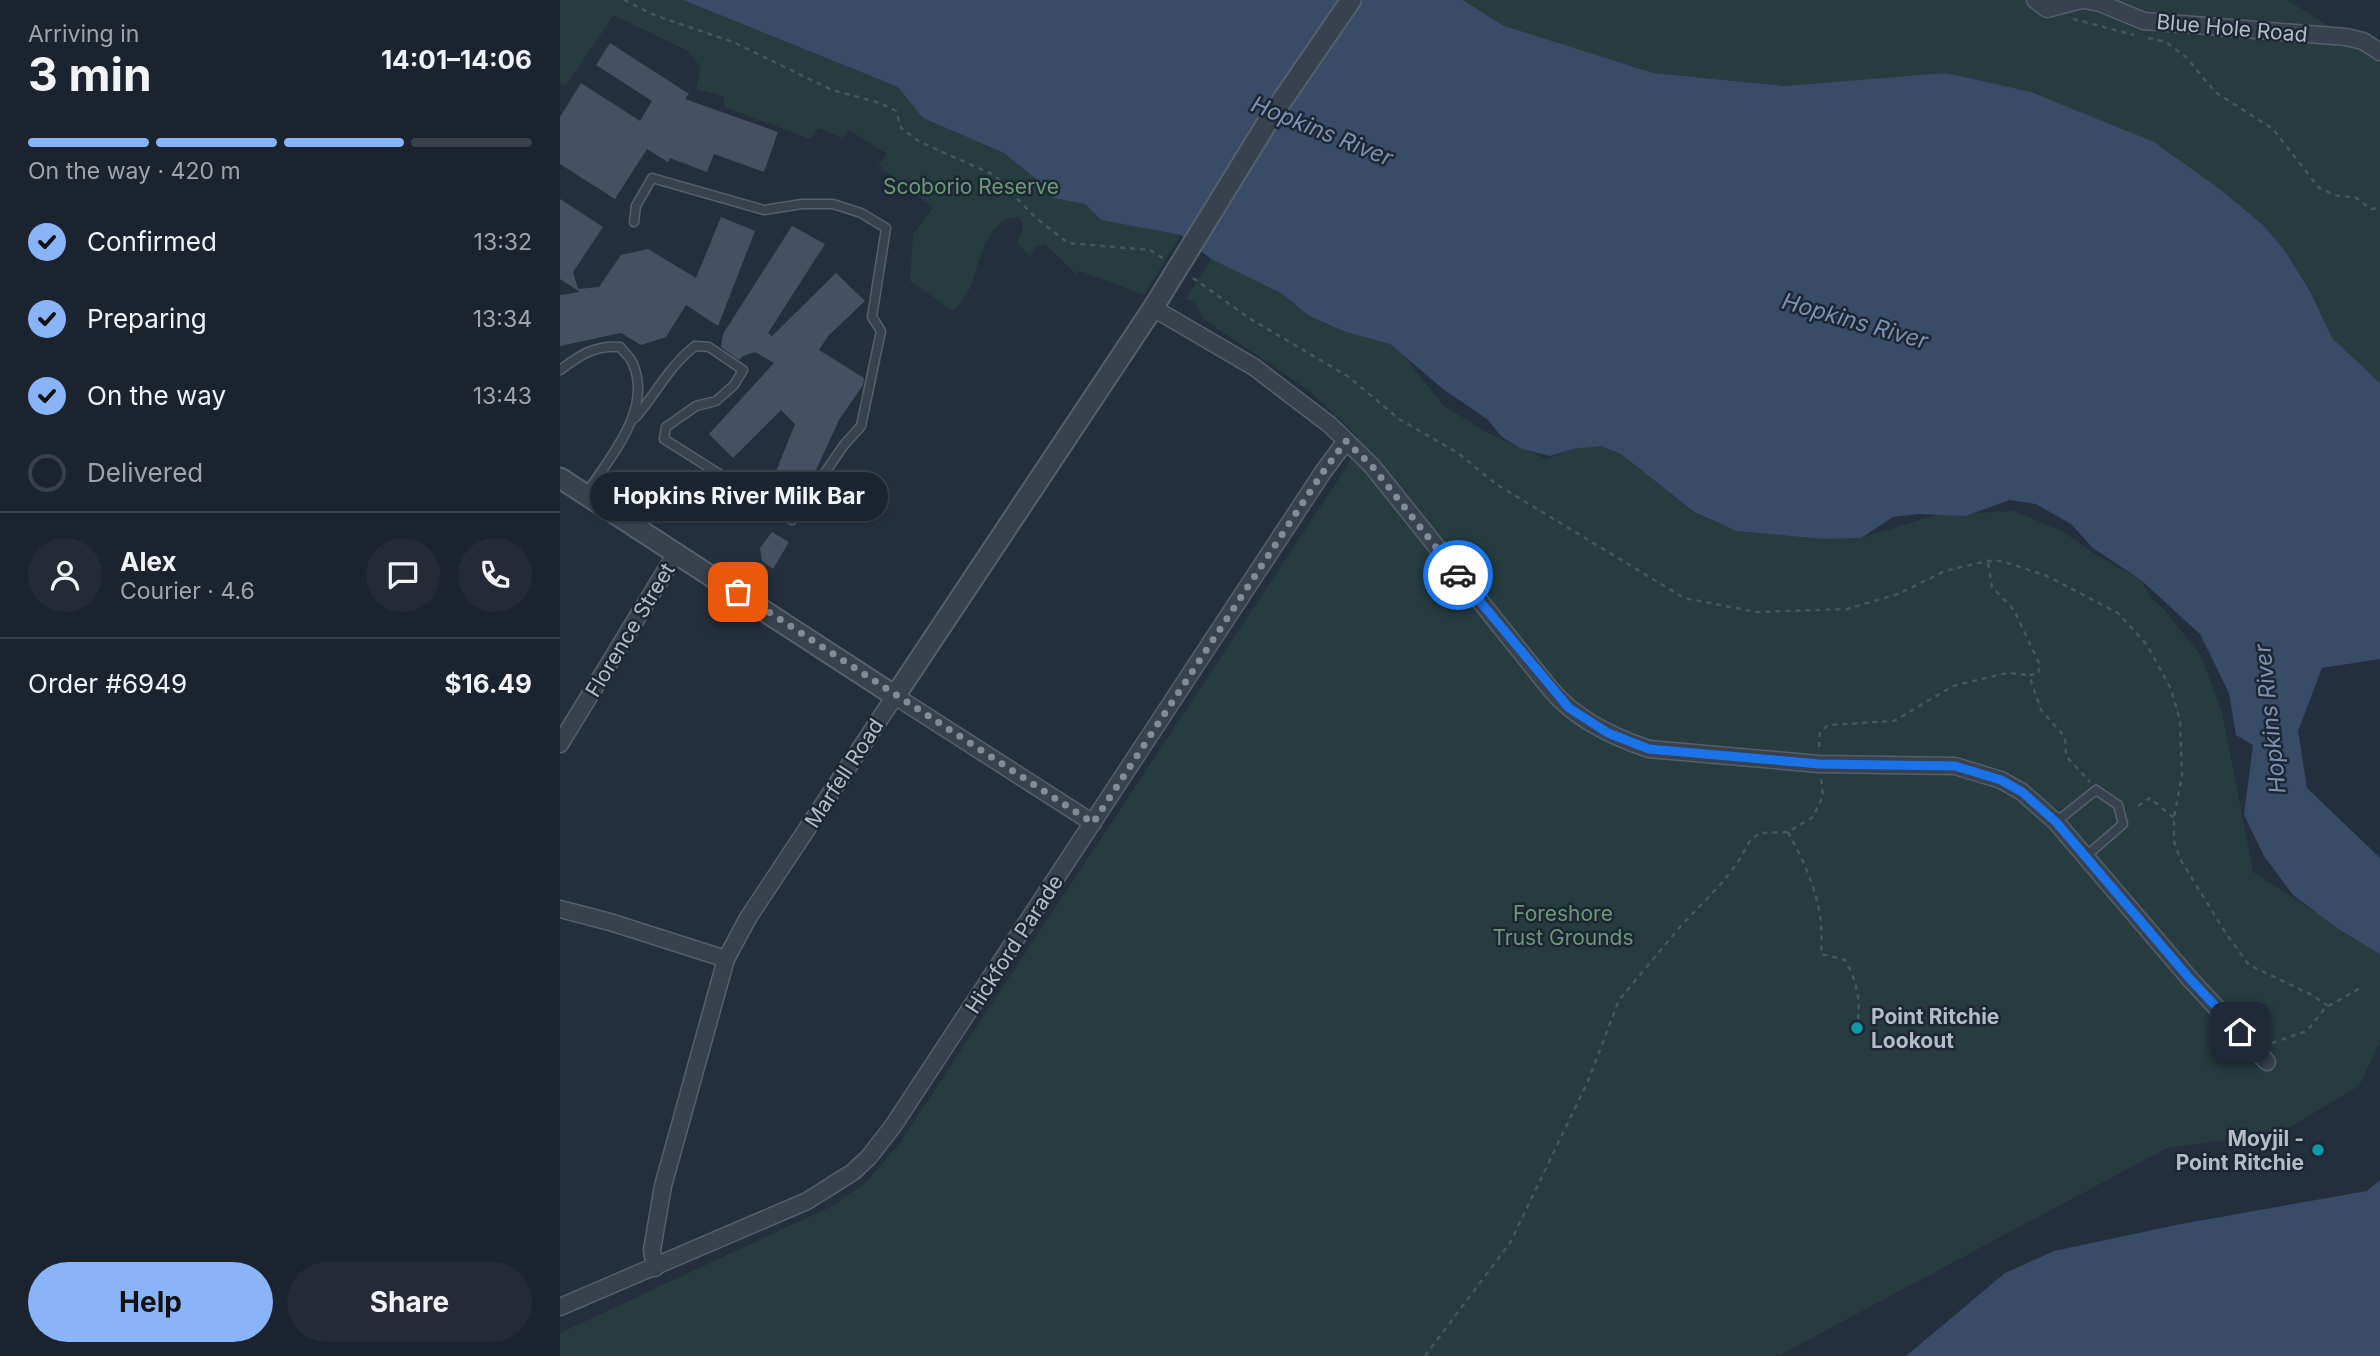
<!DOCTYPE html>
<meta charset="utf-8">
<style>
:root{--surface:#1b232e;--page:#242b36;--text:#f1f3f6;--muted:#a0a4aa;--line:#39404a;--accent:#8ab4f8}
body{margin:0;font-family:Inter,sans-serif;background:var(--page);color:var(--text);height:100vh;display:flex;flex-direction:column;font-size:26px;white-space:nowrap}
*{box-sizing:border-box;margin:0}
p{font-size:23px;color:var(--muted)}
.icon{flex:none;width:38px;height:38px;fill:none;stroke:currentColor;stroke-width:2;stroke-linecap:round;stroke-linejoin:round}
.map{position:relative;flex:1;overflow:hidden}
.sheet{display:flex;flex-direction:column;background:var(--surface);width:560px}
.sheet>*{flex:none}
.pin{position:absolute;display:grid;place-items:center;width:60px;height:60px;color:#fff;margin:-30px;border-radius:14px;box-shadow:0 4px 10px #0006}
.courier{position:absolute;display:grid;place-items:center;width:70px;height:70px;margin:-35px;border:5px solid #1a73e8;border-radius:50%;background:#fff;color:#222;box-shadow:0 2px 9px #0007}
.bubble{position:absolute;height:49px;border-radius:24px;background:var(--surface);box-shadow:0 2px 5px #0004,0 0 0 2px var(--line);font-size:23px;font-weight:700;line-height:49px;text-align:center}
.head em{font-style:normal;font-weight:700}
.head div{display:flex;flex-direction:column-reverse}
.head{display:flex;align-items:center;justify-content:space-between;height:119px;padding:0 28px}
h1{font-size:46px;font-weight:700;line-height:52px}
.bar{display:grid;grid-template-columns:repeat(4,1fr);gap:10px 7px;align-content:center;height:84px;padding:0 28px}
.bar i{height:9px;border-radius:5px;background:var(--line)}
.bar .selected{background:var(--accent)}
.bar p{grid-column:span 4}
.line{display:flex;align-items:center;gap:18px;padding:0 28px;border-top:2px solid var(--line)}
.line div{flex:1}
.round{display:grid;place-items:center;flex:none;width:74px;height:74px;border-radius:37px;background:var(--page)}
ol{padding:0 28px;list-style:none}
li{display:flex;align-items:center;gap:21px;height:77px}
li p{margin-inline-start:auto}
li .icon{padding:7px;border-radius:50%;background:var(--accent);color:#111;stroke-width:4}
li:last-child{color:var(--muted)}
li i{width:38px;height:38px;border:4px solid var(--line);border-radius:50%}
.primary-button{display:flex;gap:14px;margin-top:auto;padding:14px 28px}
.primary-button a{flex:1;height:80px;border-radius:42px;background:var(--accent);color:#111;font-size:28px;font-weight:700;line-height:80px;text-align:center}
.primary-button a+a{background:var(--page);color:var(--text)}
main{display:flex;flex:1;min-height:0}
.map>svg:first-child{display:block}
.green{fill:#263c3f}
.water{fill:#394c67}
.building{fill:#455162}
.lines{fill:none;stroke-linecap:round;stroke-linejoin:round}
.service-casing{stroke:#565f6c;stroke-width:11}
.minor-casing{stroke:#565f6c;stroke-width:19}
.tertiary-casing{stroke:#565f6c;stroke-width:23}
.path{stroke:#44595c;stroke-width:2.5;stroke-dasharray:5 5;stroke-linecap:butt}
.service{stroke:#38414e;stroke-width:8}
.minor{stroke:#38414e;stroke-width:16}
.tertiary{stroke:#38414e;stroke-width:19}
.done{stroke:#828b98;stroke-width:7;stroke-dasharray:0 12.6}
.route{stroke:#1a73e8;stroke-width:9}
.culture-dot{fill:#0f9aa8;stroke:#1d2633;stroke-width:2.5}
.labels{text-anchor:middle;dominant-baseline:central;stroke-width:5;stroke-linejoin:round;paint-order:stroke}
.street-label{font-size:21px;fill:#b4bcc9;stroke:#1d2633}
.park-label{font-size:21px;fill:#6b9a76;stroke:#1d2633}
.poi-label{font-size:21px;font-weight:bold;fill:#b4bcc9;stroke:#1d2633;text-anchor:start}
.water-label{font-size:23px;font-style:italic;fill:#7c92b1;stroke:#1d2633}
</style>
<main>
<section class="sheet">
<div class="head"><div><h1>3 min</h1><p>Arriving in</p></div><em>14:01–14:06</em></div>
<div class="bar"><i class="selected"></i><i class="selected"></i><i class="selected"></i><i></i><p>On the way · 420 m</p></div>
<ol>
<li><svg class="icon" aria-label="check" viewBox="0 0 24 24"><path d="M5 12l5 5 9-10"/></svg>Confirmed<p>13:32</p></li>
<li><svg class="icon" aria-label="check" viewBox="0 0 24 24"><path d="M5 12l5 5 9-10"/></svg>Preparing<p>13:34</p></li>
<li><svg class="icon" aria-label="check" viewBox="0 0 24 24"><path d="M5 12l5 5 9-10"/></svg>On the way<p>13:43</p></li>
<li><i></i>Delivered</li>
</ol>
<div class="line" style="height:126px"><a class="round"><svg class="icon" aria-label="person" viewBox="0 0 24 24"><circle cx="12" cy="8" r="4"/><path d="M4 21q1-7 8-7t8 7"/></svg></a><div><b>Alex</b><p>Courier · 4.6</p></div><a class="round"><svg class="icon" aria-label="chat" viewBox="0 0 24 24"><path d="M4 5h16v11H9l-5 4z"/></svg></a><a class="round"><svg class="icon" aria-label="phone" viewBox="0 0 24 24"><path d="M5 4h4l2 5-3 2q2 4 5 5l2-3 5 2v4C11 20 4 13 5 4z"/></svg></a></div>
<div class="line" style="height:91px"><div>Order #6949</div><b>$16.49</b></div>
<div class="primary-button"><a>Help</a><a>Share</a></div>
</section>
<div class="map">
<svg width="1820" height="1356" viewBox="0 0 1820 1356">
<rect width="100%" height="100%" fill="#242f3e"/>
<g class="green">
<path d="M0 0H123L338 87 363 118 444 153 482 184 493 198 525 204 541 220 621 235 584 295 520 271 516 274 485 244 476 246 470 257 457 243C462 233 466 227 459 217 425 217 420 264 410 288 406 296 399 304 393 311L350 281 353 234 373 208 318 165 327 154 289 130 282 138 258 128 250 139 165 107 163 96 136 89 141 68 128 51 54 15 6 85 0 82Z"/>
<polygon points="903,0 1727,0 1786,37 1820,52 1820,383 1772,338 1750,291 1725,251 1612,154 1576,135 1386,73 1224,86 1093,73 942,25"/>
<polygon points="651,259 721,293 749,316 786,332 830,344 841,353 883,405 926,432 986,459 1012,449 1041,445 1061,454 1133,512 1178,531 1263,539 1301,538 1376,515 1454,511 1502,531 1538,556 1581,580 1591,598 1604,609 1641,656 1662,712 1693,872 1820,954 1820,1042 1799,1086 1720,1133 1607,1148 1218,1356 0,1356 0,1333 272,1206 305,1183 337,1147 786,468 798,437 748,390 645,320 634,302 626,299"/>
</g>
<g class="water">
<polygon points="123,0 903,0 942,25 1093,73 1224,86 1386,73 1471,92 1594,142 1661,190 1703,225 1725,251 1750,291 1772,338 1820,383 1820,659 1762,668 1738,731 1747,788 1820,858 1820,954 1777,928 1733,895 1704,856 1684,815 1693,745 1676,735 1669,693 1640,634 1581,580 1533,548 1511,524 1476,504 1450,500 1405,516 1358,514 1333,517 1301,538 1263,539 1177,531 1134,512 1061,454 1041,446 1012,449 990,456 962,449 942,437 927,419 883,389 830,344 786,332 749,316 721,293 651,259 621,235 541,220 525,204 493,198 482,184 444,153 363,118 338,87"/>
<polygon points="1820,1180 1820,1356 1346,1356 1445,1273 1494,1251 1621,1224 1807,1191"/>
</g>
<g class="building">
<polygon points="50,43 129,94 125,99 218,132 204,172 154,154 147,172 110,158 108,162 87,149 55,199 0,164 0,117 21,83 80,121 92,101 36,65"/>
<polygon points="0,199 43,227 13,272 18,289 39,287 61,255 88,249 136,278 161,217 195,231 158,326 126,305 106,337 81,345 61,333 0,346 0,295 20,292 0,279"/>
<polygon points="232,226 265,244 208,333 212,336 276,273 305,301 268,336 259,350 304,378 303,385 279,420 251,481 240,497 211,484 235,424 221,410 173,458 149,434 214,363 195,352 183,356 179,360 161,347 163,334"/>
<polygon points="212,532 229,542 213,569 202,561 200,548"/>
</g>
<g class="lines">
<g class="service-casing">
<g id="service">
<path d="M74 222 76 206 92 178 204 210 242 204H273L301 213 326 228 312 317 321 331 301 426 284 445 232 520 104 439 106 427 136 406 156 401 174 385 183 370 149 347 135 346C109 366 96 394 75 418"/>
<path d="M0 370C20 355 35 345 60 347 64 352 71 358 73 364 93 410 49 458 26 494"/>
<polyline points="1496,822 1536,790 1558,805 1563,824 1525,857"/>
</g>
</g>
<g class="minor-casing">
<g id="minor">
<polyline points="1475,0 1487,9 1521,0"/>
<polyline points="1524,0 1540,3 1584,21 1786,37 1803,41 1820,52"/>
<path d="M593 308 694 367 770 425 812 466 992 691C1017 720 1053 737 1089 749L1259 764 1395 766 1441 780 1462 792 1496 822 1630 979 1707 1062"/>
<polyline points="0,744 117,552"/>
<polyline points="0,909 50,922 166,959"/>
<polyline points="95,1268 92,1250 103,1186 166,959 188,918 335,696 533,823"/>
<polyline points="0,1307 247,1201 293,1172 309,1157 333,1126 763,472 786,441"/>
</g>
</g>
<g class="tertiary-casing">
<polyline id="tertiary" points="0,478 335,696 593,308 712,115 791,0"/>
</g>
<g class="path">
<polyline points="64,0 94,15 173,42 272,90 320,103 336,111 341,128 360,142 434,175 476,218 508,243 590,250 604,259"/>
<polyline points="1513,19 1574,35"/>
<polyline points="1588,38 1606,42 1627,58 1655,92 1713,129 1759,188 1778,196 1795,197 1811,209 1820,208"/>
<polyline points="633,278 689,318 789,377 839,419 898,453 936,484 1124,598 1196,612 1287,609 1338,594 1385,571 1427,561 1442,561 1487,576 1558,613 1587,645 1611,689 1620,720 1622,775 1614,818 1614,841 1620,859 1667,935 1689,965 1752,995 1768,1006"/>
<polyline points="1428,563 1432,587 1454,610 1480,665 1478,674 1469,675 1481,710 1505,737 1506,756 1530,782"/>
<polyline points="1259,747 1260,732 1268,725 1334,721 1393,686 1447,673 1469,675"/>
<polyline points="1578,806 1590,798 1614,818"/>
<path d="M1228 832C1250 873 1265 907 1261 954L1285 960C1298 982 1301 1003 1297 1028"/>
<polyline points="1712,1043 1747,1031 1765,1008 1802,987"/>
<polyline points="865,1356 950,1243 1028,1081 1059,1000 1120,927 1160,885 1177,864 1189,842 1199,833 1228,832 1253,817 1263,796 1261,778"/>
</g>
<use href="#service" class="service"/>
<use href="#minor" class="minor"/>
<use href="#tertiary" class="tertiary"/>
</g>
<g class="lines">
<polyline class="done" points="178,592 533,823 763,472 786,441 812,466 898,575"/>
<polyline class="route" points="898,575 1009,708 1048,733 1089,749 1259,764 1395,766 1441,780 1462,792 1496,822 1630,979 1680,1032"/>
</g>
<g class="culture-dot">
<circle cx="1297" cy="1028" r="7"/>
<circle cx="1758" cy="1150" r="7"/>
</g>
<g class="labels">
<g class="street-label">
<text transform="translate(1672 28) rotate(5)">Blue Hole Road</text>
<text transform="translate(70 630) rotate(-59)">Florence Street</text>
<text transform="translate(284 773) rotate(-57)">Marfell Road</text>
<text transform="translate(454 944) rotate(-57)">Hickford Parade</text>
</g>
<g class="park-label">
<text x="411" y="186">Scoborio Reserve</text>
<text x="1003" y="913">Foreshore<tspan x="1003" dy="24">Trust Grounds</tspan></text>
</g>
<g class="poi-label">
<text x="1311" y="1016">Point Ritchie<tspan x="1311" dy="24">Lookout</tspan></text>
<text x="1744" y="1138" text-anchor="end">Moyjil -<tspan x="1744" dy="24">Point Ritchie</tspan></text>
</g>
<g class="water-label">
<text transform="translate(762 131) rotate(22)">Hopkins River</text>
<text transform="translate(1295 321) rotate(16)">Hopkins River</text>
<text transform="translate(1710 719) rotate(-96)">Hopkins River</text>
</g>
</g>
</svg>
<div class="pin" style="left:178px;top:592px;background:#ea580c"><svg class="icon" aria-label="bag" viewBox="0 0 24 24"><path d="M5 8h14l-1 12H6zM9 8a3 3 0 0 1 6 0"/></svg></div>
<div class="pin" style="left:1680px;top:1032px;background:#1f2937"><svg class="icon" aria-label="home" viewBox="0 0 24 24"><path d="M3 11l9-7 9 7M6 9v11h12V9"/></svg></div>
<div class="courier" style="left:898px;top:575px"><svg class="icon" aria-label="car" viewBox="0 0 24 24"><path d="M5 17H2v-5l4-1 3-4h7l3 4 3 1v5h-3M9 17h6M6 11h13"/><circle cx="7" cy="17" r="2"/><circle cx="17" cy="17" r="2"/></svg></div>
<div class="bubble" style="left:30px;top:472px;width:298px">Hopkins River Milk Bar</div>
</div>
</main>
